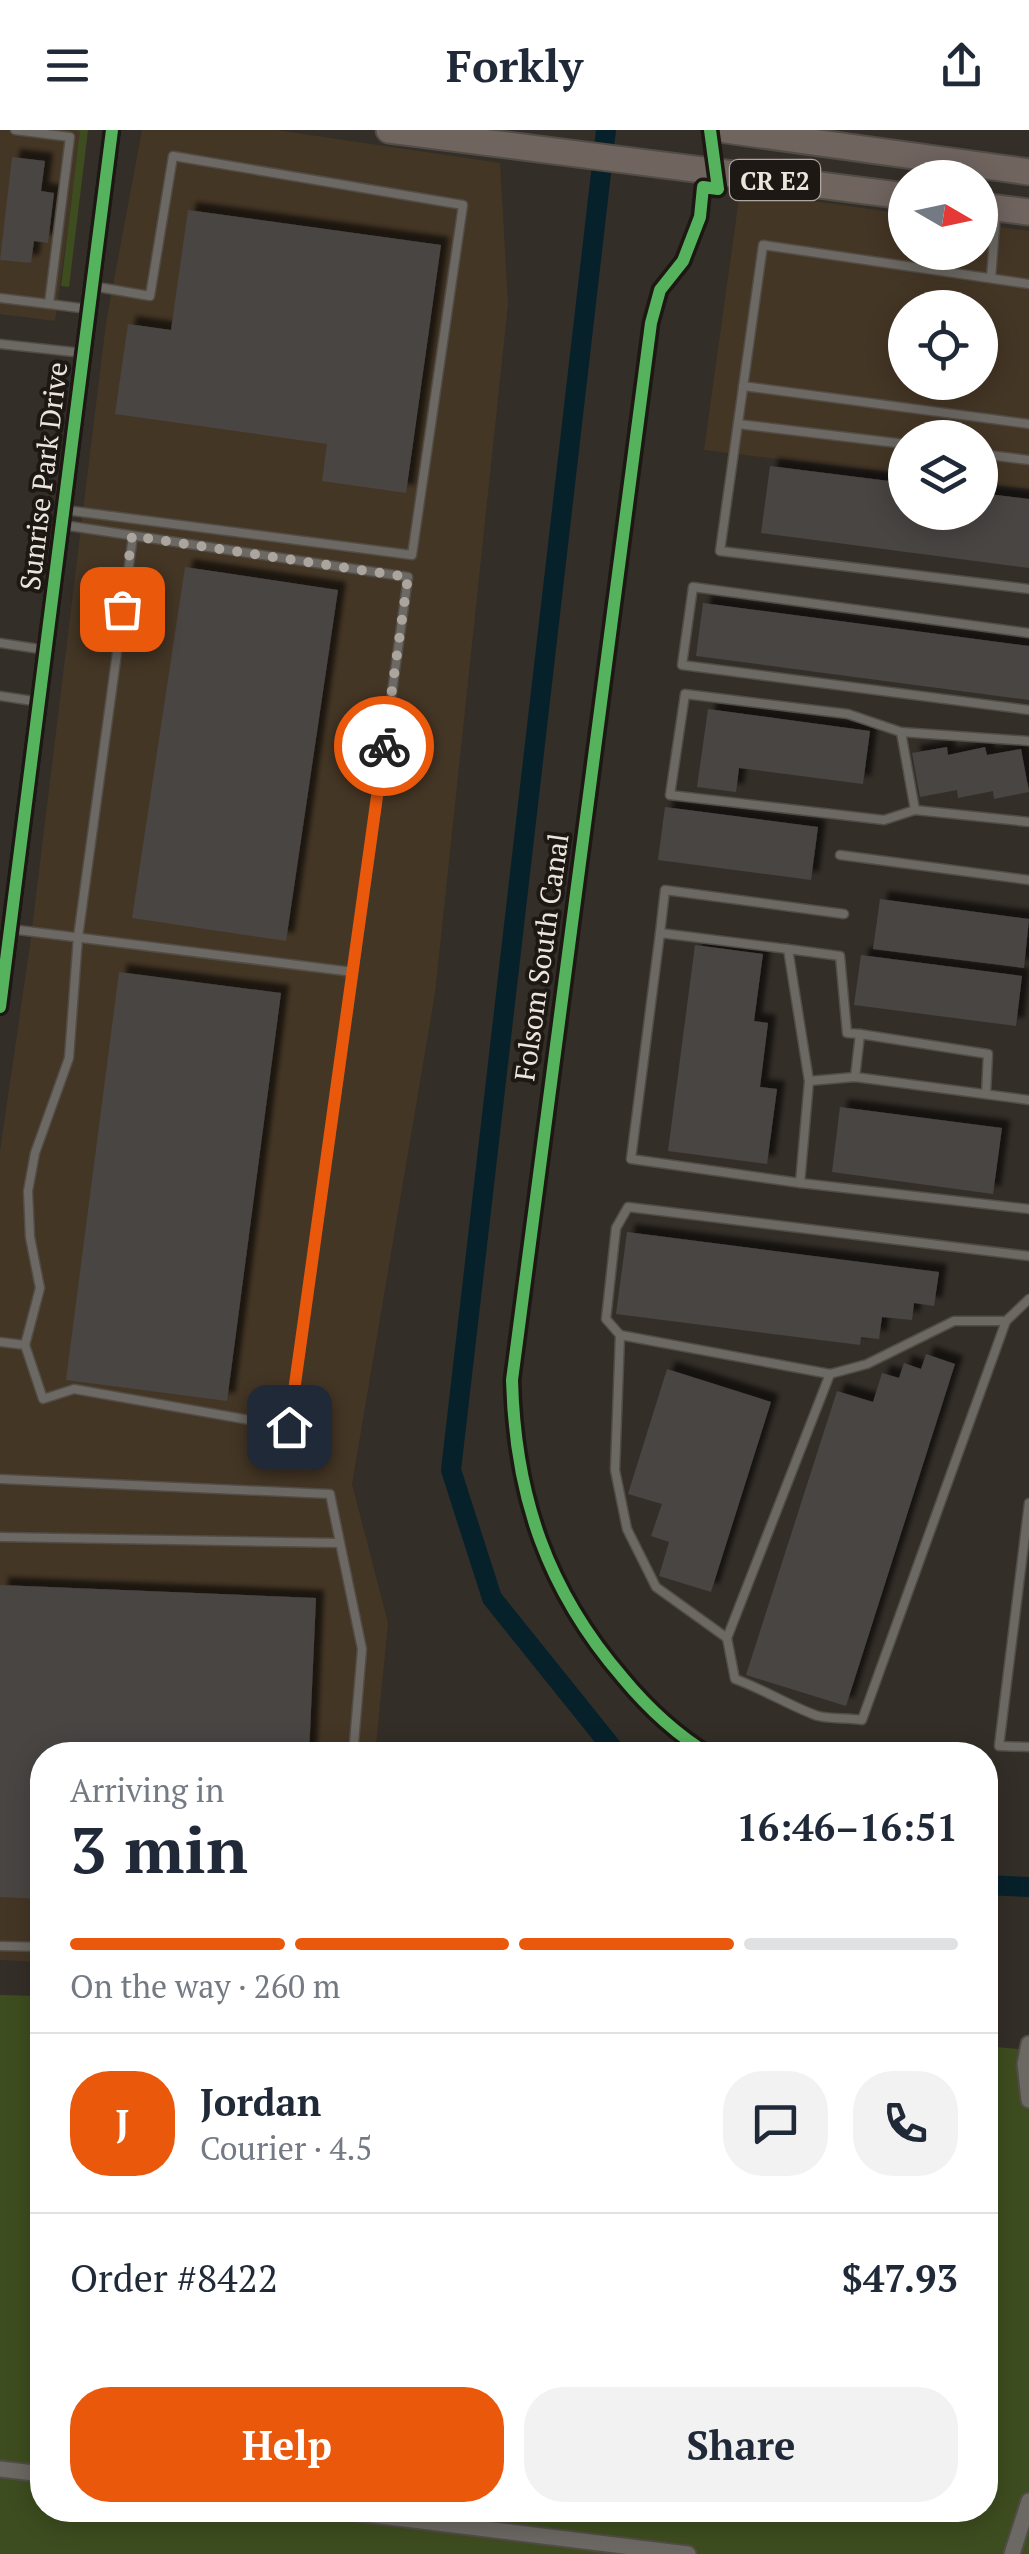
<!DOCTYPE html>
<meta charset="utf-8">
<style>
:root{--surface:#fff;--page:#f2f2f3;--text:#1f2937;--muted:#747a83;--line:#e0e1e3;--accent:#ea580c}
body{margin:0;font-family:"PT Serif",serif;background:var(--page);color:var(--text);height:100vh;display:flex;flex-direction:column;font-size:38px;white-space:nowrap}
*{box-sizing:border-box;margin:0}
p{font-size:32px;color:var(--muted)}
.icon{flex:none;width:55px;height:55px;fill:none;stroke:currentColor;stroke-width:2;stroke-linecap:round;stroke-linejoin:round}
.map{position:relative;flex:1;overflow:hidden}
.panel{position:absolute;left:30px;top:1612px;width:968px;height:780px;display:flex;flex-direction:column;background:var(--surface);border-radius:40px;box-shadow:0 5px 25px #0003}
.panel>*{flex:none}
.needle{width:65px;rotate:99deg}
.fabs{position:absolute;left:888px;top:30px;display:grid;gap:20px}
.fabs a{display:grid;place-items:center;width:110px;height:110px;border-radius:50%;background:var(--surface);box-shadow:0 5px 25px #0003;font-size:50px}
.pin{position:absolute;display:grid;place-items:center;width:85px;height:85px;color:#fff;margin:-42px;border-radius:20px;box-shadow:0 5px 15px #0006}
.courier{position:absolute;display:grid;place-items:center;width:100px;height:100px;margin:-50px;border:8px solid #ea580c;border-radius:50%;background:#fff;color:#222;box-shadow:0 2px 12px #0007}
.headline em{font-style:normal;font-weight:700}
.headline div{display:flex;flex-direction:column-reverse}
.headline{display:flex;align-items:center;justify-content:space-between;height:170px;padding:0 40px}
h1{font-size:65px;font-weight:700;line-height:75px}
.bar{display:grid;grid-template-columns:repeat(4,1fr);gap:15px 10px;align-content:center;height:120px;padding:0 40px}
.bar i{height:12px;border-radius:8px;background:var(--line)}
.bar .on{background:var(--accent)}
.bar p{grid-column:span 4}
.line{display:flex;align-items:center;gap:25px;padding:0 40px;border-top:2px solid var(--line)}
.line div{flex:1}
.round{display:grid;place-items:center;flex:none;width:105px;height:105px;border-radius:40px;background:var(--page)}
.primary-button{display:flex;gap:20px;margin-top:auto;padding:20px 40px}
.primary-button a{flex:1;height:115px;border-radius:40px;background:var(--accent);color:#fff;font-size:40px;font-weight:700;line-height:115px;text-align:center}
.primary-button a+a{background:var(--page);color:var(--text)}
header{display:flex;justify-content:space-between;align-items:center;height:130px;padding:0 40px;background:var(--surface);font-size:45px;font-weight:700}
.map>svg:first-child{display:block}
.built{fill:#443625;fill-rule:evenodd}
.green{fill:#3e4d1f}
.lines{fill:none;stroke-linecap:round;stroke-linejoin:round}
.canal{stroke:#07212b;stroke-width:20}
.building{fill:#4a4443;filter:url(#shadow)}
.service-casing{stroke:#524c46;stroke-width:11}
.minor-casing{stroke:#524c46;stroke-width:19}
.primary-casing{stroke:#524c46;stroke-width:29}
.service{stroke:#6c6863;stroke-width:8}
.minor{stroke:#6c6863;stroke-width:15}
.primary{stroke:#70645f;stroke-width:25}
.cycleway-casing{stroke:#1d1813;stroke-width:19}
.cycleway{stroke:#56b35d;stroke-width:12}
.done{stroke:#aca59e;stroke-width:10;stroke-dasharray:0 18}
.route{stroke:#ea580c;stroke-width:12}
.labels{text-anchor:middle;dominant-baseline:central;stroke-width:8;stroke-linejoin:round;paint-order:stroke}
.shield{fill:#1d1813;stroke:#aea8a0;stroke-width:2.5}
.shield-label{font-size:25px;font-weight:bold;fill:#ece5dd}
.street-label{font-size:28px;fill:#ece5dd;stroke:#1d1813}
</style>
<header><svg class="icon" aria-label="menu" viewBox="0 0 24 24"><path d="M4 6h16M4 12h16M4 18h16"/></svg>Forkly<svg class="icon" aria-label="share" viewBox="0 0 24 24"><path d="M12 15V3M7 8l5-5 5 5M5 13v7h14v-7"/></svg></header>
<div class="map">
<svg width="1029" height="2424" viewBox="0 0 1029 2424">
<defs>
<filter id="shadow"><feDropShadow dx="8" dy="-8" stdDeviation="2.5" flood-color="#0009"/></filter>
</defs>
<rect width="100%" height="100%" fill="#342e28"/>
<g class="built">
<polygon points="0,0 81,0 55,191 0,184"/>
<polygon points="142,0 276,0 500,33 508,174 435,863 352,1354 388,1493 375,1625 42,1625 42,1832 0,1830 0,1021 30,815 106,193"/>
<path d="M740 61 905 84V122H980V94L1029 101V359L980 353V308H905V344L704 320ZM905 178H980V252H905Z"/>
</g>
<g class="green">
<polygon points="76,0 88,0 69,157 61,156 80,1"/>
<polygon points="0,1865 42,1866 42,2380 985,2380 985,1916 1029,1920 1029,2424 0,2424"/>
</g>
<g class="lines">
<g class="canal">
<polyline points="606,0 451,1340 492,1468 618,1625"/>
<polyline points="985,1755 1029,1757"/>
</g>
</g>
<g class="building">
<polygon points="12,27 45,31 41,61 54,63 48,113 34,111 31,133 0,130"/>
<polygon points="188,80 441,115 406,363 322,351 327,314 115,284 128,194 171,200"/>
<polygon points="770,336 905,353 905,382 980,382 980,363 1029,369 1029,438 761,403"/>
<polygon points="185,437 338,460 286,811 132,788"/>
<polygon points="703,473 1029,516 1029,570 696,526"/>
<polygon points="708,579 870,601 863,654 739,638 736,662 697,657"/>
<polygon points="947,617 948,625 985,617 987,625 1021,619 1029,662 994,669 993,661 958,668 957,660 920,667 912,623"/>
<polygon points="665,677 818,697 811,750 658,730"/>
<polygon points="880,769 1029,789 1024,838 873,819"/>
<polygon points="695,815 763,824 754,891 768,893 760,957 777,959 767,1034 668,1021"/>
<polygon points="861,825 1022,846 1016,896 854,875"/>
<polygon points="119,842 281,863 227,1271 66,1250"/>
<polygon points="840,977 1002,998 993,1064 832,1042"/>
<polygon points="627,1102 939,1142 934,1176 914,1173 912,1190 882,1187 879,1209 861,1207 860,1215 616,1184"/>
<polygon points="926,1224 955,1234 846,1576 746,1545 837,1261 873,1272 882,1243 899,1248 904,1233 921,1239"/>
<polygon points="667,1239 771,1272 711,1462 659,1446 669,1412 651,1406 662,1374 628,1364"/>
<polygon points="0,1455 316,1468 309,1625 42,1625 42,1769 0,1767"/>
</g>
<g class="lines">
<g class="service-casing">
<g id="service">
<polyline points="15,0 70,7 49,174 88,179"/>
<polyline points="991,148 996,83"/>
<polyline points="1029,154 763,115 720,421 1029,459"/>
<polyline points="0,168 49,174"/>
<polyline points="0,214 83,223"/>
<polyline points="743,256 1029,294"/>
<polyline points="738,294 905,314"/>
<polyline points="980,324 1029,330"/>
<polyline points="65,380 412,425 463,75 173,26 150,166 92,156"/>
<polyline points="1029,503 693,457 682,535 1029,580"/>
<polyline points="0,513 46,520"/>
<polyline points="0,566 40,572"/>
<polyline points="901,602 848,584 685,564 670,665 884,690 915,680"/>
<polyline points="1029,611 901,602 915,680 1029,692"/>
<polyline points="840,725 1029,750"/>
<polyline points="10,799 353,842 408,447 63,395"/>
<polyline points="660,803 665,760 844,784"/>
<polyline points="788,819 840,826 847,903 860,904"/>
<polyline points="855,947 860,904 988,924 986,964"/>
<polyline points="809,951 800,1053 631,1029 660,803 788,819 809,951 855,947 1029,970"/>
<polyline points="800,1053 1029,1079"/>
<polyline points="620,1205 606,1189 616,1098 628,1077 1029,1126"/>
<polyline points="0,1212 25,1215 43,1269 74,1259 289,1297 353,842"/>
<polyline points="25,1215 40,1158 30,1107 28,1061 35,1023 69,928 78,807 133,406"/>
<polyline points="830,1244 727,1508 656,1457 627,1399 615,1340 620,1205 830,1244 867,1234 954,1191 1006,1191 1029,1169"/>
<polyline points="0,1349 330,1364 362,1519 353,1625"/>
<polyline points="1029,1373 999,1616 1029,1617"/>
<polyline points="0,1407 340,1413"/>
<path d="M727 1508 735 1549C763 1559 788 1575 815 1585 824 1589 849 1588 862 1590L1006 1191"/>
<polyline points="0,1816 42,1817"/>
</g>
</g>
<g class="minor-casing">
<g id="minor">
<polyline points="0,877 112,0"/>
<polyline points="1029,1914 1025,1934 1029,1970"/>
<polyline points="0,2339 42,2344"/>
<polyline points="332,2380 688,2424"/>
<polyline points="1012,2424 1029,2371"/>
</g>
</g>
<g class="primary-casing">
<g id="primary">
<polyline points="389,0 905,66"/>
<polyline points="726,0 1029,42"/>
<polyline points="980,76 1029,82"/>
</g>
</g>
<use href="#service" class="service"/>
<use href="#minor" class="minor"/>
<use href="#primary" class="primary"/>
<g class="cycleway-casing">
<g id="cycleway">
<polyline points="0,877 112,0"/>
<path d="M710 1625C677 1605 647 1577 623 1548 547 1460 515 1366 512 1250L651 193 660 160 683 131 700 87 703 57 718 59 710 0"/>
</g>
</g>
<use href="#cycleway" class="cycleway"/>
</g>
<g class="lines">
<polyline class="done" points="122,479 132,406 408,447 384,616"/>
<polyline class="route" points="289,1297 384,616"/>
</g>
<g class="labels">
<rect class="shield" x="730" y="30" width="90" height="40" rx="8"/>
<g class="shield-label">
<text x="775" y="50">CR E2</text>
</g>
<g class="street-label">
<text transform="translate(43 346) rotate(-83)">Sunrise Park Drive</text>
<text transform="translate(541 827) rotate(-82)">Folsom South Canal</text>
</g>
</g>
</svg>
<div class="fabs">
<a><svg class="needle" viewBox="-14 -14 28 28"><path d="M0-13l5 13h-10z" fill="#e53935"/><path d="M0 13l5-13h-10z" fill="#747a83"/></svg></a>
<a><svg class="icon" aria-label="locate" viewBox="0 0 24 24"><circle cx="12" cy="12" r="6"/><path d="M12 2v4M12 18v4M2 12h4M18 12h4"/></svg></a>
<a><svg class="icon" aria-label="layers" viewBox="0 0 24 24"><path d="M12 4l9 5-9 5-9-5zM3 14l9 5 9-5"/></svg></a>
</div>
<div class="pin" style="left:122px;top:479px;background:#ea580c"><svg class="icon" aria-label="bag" viewBox="0 0 24 24"><path d="M5 8h14l-1 12H6zM9 8a3 3 0 0 1 6 0"/></svg></div>
<div class="pin" style="left:289px;top:1297px;background:#1f2937"><svg class="icon" aria-label="home" viewBox="0 0 24 24"><path d="M3 11l9-7 9 7M6 9v11h12V9"/></svg></div>
<div class="courier" style="left:384px;top:616px"><svg class="icon" aria-label="bike" viewBox="0 0 24 24"><circle cx="6" cy="16" r="4"/><circle cx="18" cy="16" r="4"/><path d="M6 16l4-8h5l3 8M10 8l3 8H6M13 5h3"/></svg></div>
<section class="panel">
<div class="headline"><div><h1>3 min</h1><p>Arriving in</p></div><em>16:46–16:51</em></div>
<div class="bar"><i class="on"></i><i class="on"></i><i class="on"></i><i></i><p>On the way · 260 m</p></div>
<div class="line" style="height:180px"><b class="round" style="background:var(--accent);color:#fff">J</b><div><b>Jordan</b><p>Courier · 4.5</p></div><a class="round"><svg class="icon" aria-label="chat" viewBox="0 0 24 24"><path d="M4 5h16v11H9l-5 4z"/></svg></a><a class="round"><svg class="icon" aria-label="phone" viewBox="0 0 24 24"><path d="M5 4h4l2 5-3 2q2 4 5 5l2-3 5 2v4C11 20 4 13 5 4z"/></svg></a></div>
<div class="line" style="height:130px"><div>Order #8422</div><b>$47.93</b></div>
<div class="primary-button"><a>Help</a><a>Share</a></div>
</section>
</div>
